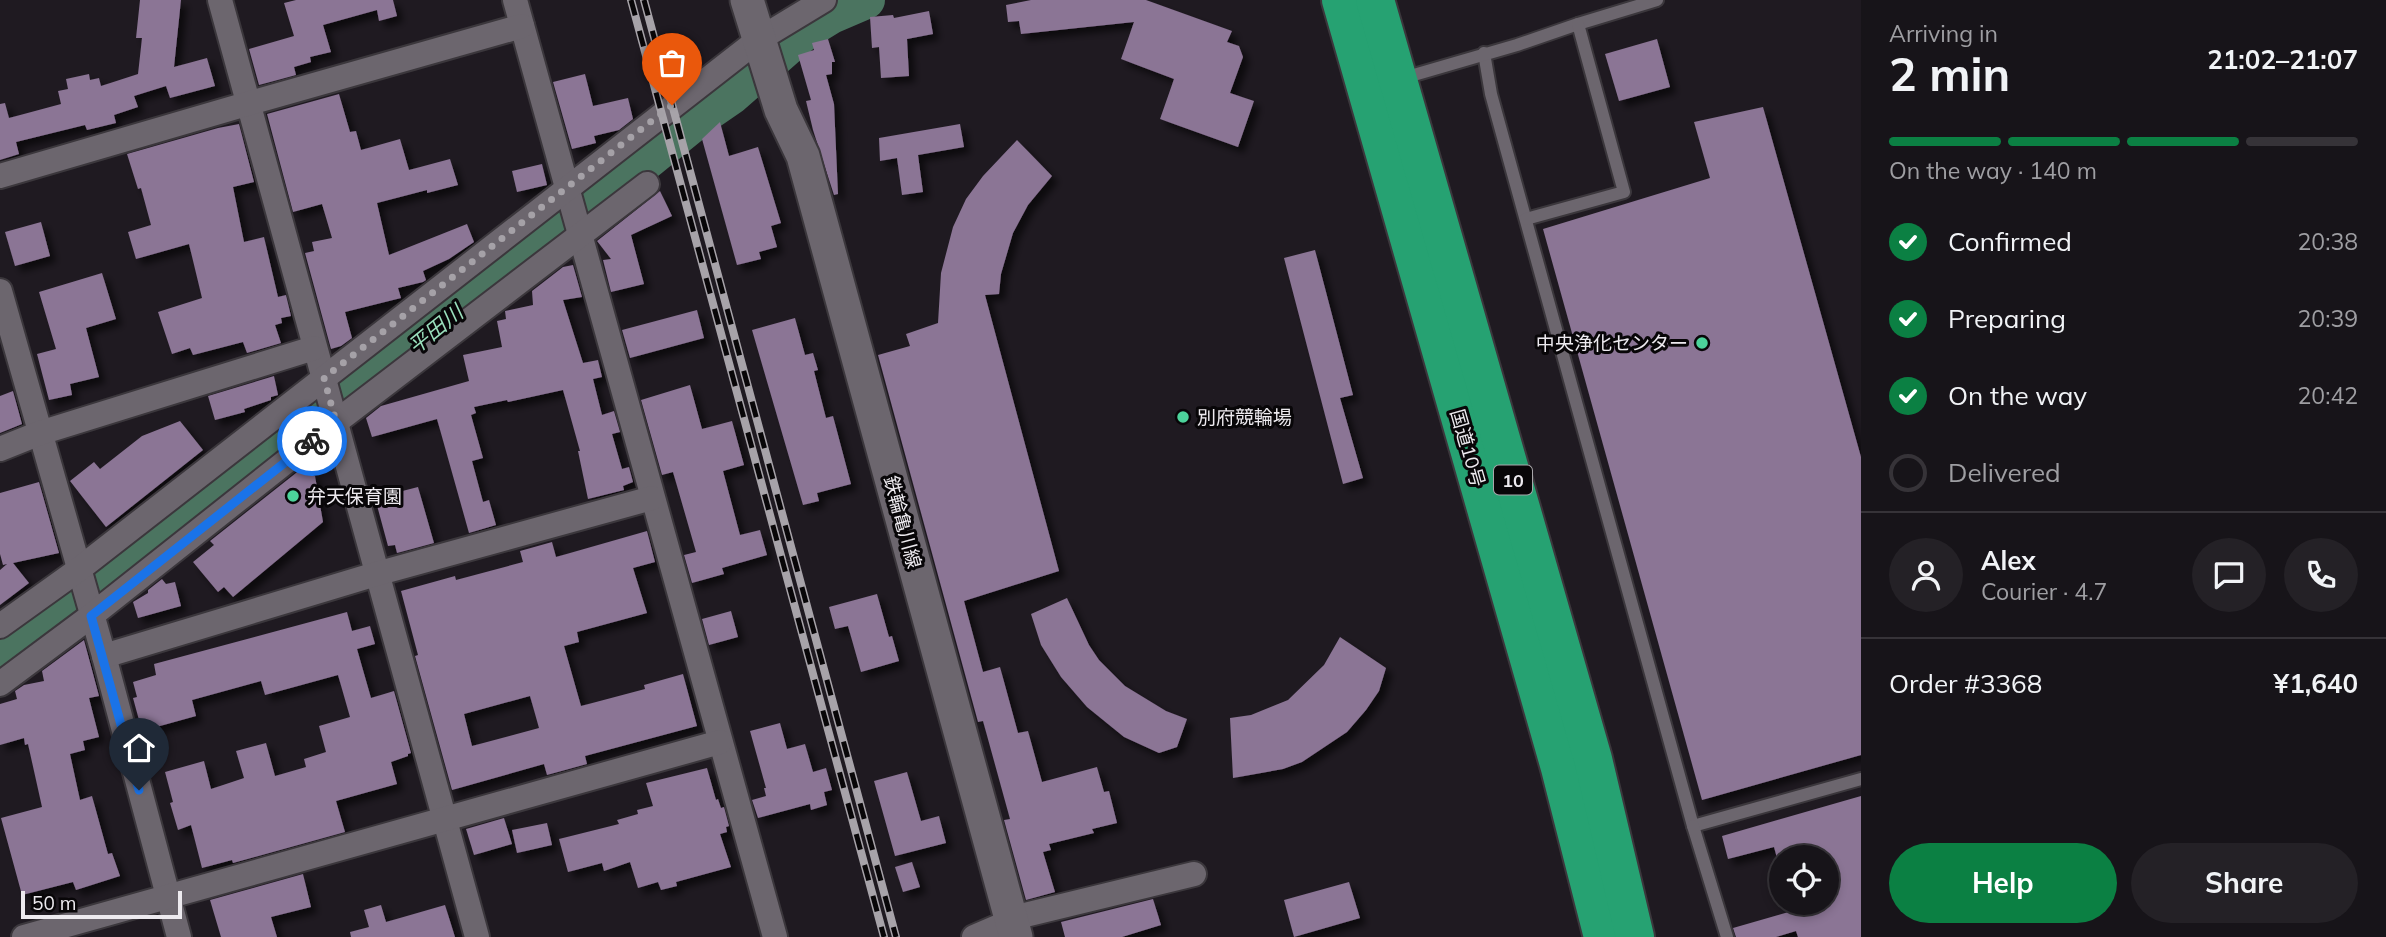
<!DOCTYPE html>
<meta charset="utf-8">
<style>
:root{--surface:#171419;--page:#242126;--text:#f1f3f6;--muted:#9e9ea2;--line:#363338;--accent:#0b8043}
body{margin:0;font-family:Mulish,"Noto Sans JP",sans-serif;background:var(--page);color:var(--text);height:100vh;display:flex;flex-direction:column;font-size:26px;white-space:nowrap}
*{box-sizing:border-box;margin:0}
p{font-size:23px;color:var(--muted)}
.icon{flex:none;width:38px;height:38px;fill:none;stroke:currentColor;stroke-width:2;stroke-linecap:round;stroke-linejoin:round}
.map{position:relative;flex:1;overflow:hidden}
.panel{display:flex;flex-direction:column;background:var(--surface);width:525px}
.panel>*{flex:none}
.buttons{position:absolute;left:1769px;top:845px;display:grid;gap:14px}
.buttons a{display:grid;place-items:center;width:70px;height:70px;border-radius:50%;background:var(--surface);box-shadow:0 4px 10px #0003,0 0 0 2px var(--line);font-size:35px}
.scale{position:absolute;left:21px;bottom:18px;width:161px;box-sizing:border-box;padding-left:7px;border:4px solid #edeaef;border-top:0;font-size:19px;line-height:24px;white-space:nowrap;color:#edeaef;-webkit-text-stroke:5px #080608;paint-order:stroke}
.pin{position:absolute;display:grid;place-items:center;width:60px;height:60px;color:#fff;margin:-72px -30px;border-radius:50% 50% 50% 0;rotate:-45deg;box-shadow:0 0 7px #0007}
.pin .icon{rotate:45deg}
.courier{position:absolute;display:grid;place-items:center;width:70px;height:70px;margin:-35px;border:5px solid #1a73e8;border-radius:50%;background:#fff;color:#222;box-shadow:0 2px 9px #0007}
.overview em{font-style:normal;font-weight:700}
.overview div{display:flex;flex-direction:column-reverse}
.overview{display:flex;align-items:center;justify-content:space-between;height:119px;padding:0 28px}
h1{font-size:46px;font-weight:700;line-height:52px}
.bar{display:grid;grid-template-columns:repeat(4,1fr);gap:10px 7px;align-content:center;height:84px;padding:0 28px}
.bar i{height:9px;border-radius:5px;background:var(--line)}
.bar .on{background:var(--accent)}
.bar p{grid-column:span 4}
.line{display:flex;align-items:center;gap:18px;padding:0 28px;border-top:2px solid var(--line)}
.line div{flex:1}
.round{display:grid;place-items:center;flex:none;width:74px;height:74px;border-radius:37px;background:var(--page)}
ol{padding:0 28px;list-style:none}
li{display:flex;align-items:center;gap:21px;height:77px}
li p{margin-inline-start:auto}
li .icon{padding:7px;border-radius:50%;background:var(--accent);color:#fff;stroke-width:4}
li:last-child{color:var(--muted)}
li i{width:38px;height:38px;border:4px solid var(--line);border-radius:50%}
.action{display:flex;gap:14px;margin-top:auto;padding:14px 28px}
.action a{flex:1;height:80px;border-radius:42px;background:var(--accent);color:#fff;font-size:28px;font-weight:700;line-height:80px;text-align:center}
.action a+a{background:var(--page);color:var(--text)}
main{display:flex;flex:1;min-height:0}
.map>svg:first-child{display:block}
.lines{fill:none;stroke-linecap:round;stroke-linejoin:round}
.river{stroke:#4b7460;stroke-width:38}
.building{fill:#8b7495;fill-rule:evenodd;filter:url(#shadow)}
.lane-casing{stroke:#3b373c;stroke-width:16}
.street-casing{stroke:#3b373c;stroke-width:28}
.secondary-casing{stroke:#3b373c;stroke-width:37}
.highway-casing{stroke:#3b373c;stroke-width:42}
.lane{stroke:#6c666e;stroke-width:12}
.street{stroke:#6c666e;stroke-width:24}
.secondary{stroke:#6c666e;stroke-width:33}
.highway{stroke:#26a272;stroke-width:38}
.rail-casing{stroke:#a7a3a9;stroke-width:8}
.rail{stroke:#080608;stroke-width:5;stroke-dasharray:16;stroke-linecap:butt}
.done{stroke:#a5a1a7;stroke-width:7;stroke-dasharray:0 12.6}
.route{stroke:#1a73e8;stroke-width:9}
.poi-dot{fill:#4cd39b;stroke:#080608;stroke-width:2.5}
.labels{text-anchor:middle;dominant-baseline:central;stroke-width:6;stroke-linejoin:round;paint-order:stroke}
.shield{fill:#080608;stroke:#a8a6aa;stroke-width:2}
.shield-label{font-size:18px;font-weight:bold;fill:#edeaef}
.poi-label{font-size:19px;fill:#edeaef;stroke:#080608;text-anchor:start}
.street-label{font-size:19px;fill:#edeaef;stroke:#080608}
.water-label{font-size:21px;font-style:italic;fill:#9ae0bd;stroke:#080608}
</style>
<main>
<div class="map">
<svg width="1861" height="937" viewBox="0 0 1861 937">
<defs>
<filter id="shadow"><feDropShadow dx="6" dy="6" stdDeviation="3.5" flood-color="#0009"/></filter>
</defs>
<rect width="100%" height="100%" fill="#1f1a21"/>
<g class="lines">
<polyline class="river" points="0,656 128,556 293,441 372,380 606,189 628,176 703,115 732,95 805,31 831,15 866,0"/>
</g>
<g class="building">
<polygon points="140,0 181,0 174,67 207,58 215,86 170,98 166,86 134,96 138,107 114,115 116,123 87,130 85,125 16,142 19,154 0,160 0,104 5,103 9,118 61,104 58,91 68,89 66,79 89,74 90,80 99,78 101,86 138,74 142,38 136,38"/>
<polygon points="296,0 393,0 397,16 379,21 377,10 323,25 331,52 310,57 311,62 294,67 296,75 259,85 249,49 294,36 284,3"/>
<polygon points="1031,0 1146,0 1232,31 1227,42 1239,46 1243,57 1230,93 1254,101 1238,147 1160,119 1174,79 1121,59 1134,22 1021,34 1019,21 1008,22 1006,5"/>
<polygon points="929,11 933,34 907,39 909,76 881,78 879,47 872,48 870,17 893,15 894,18"/>
<polygon points="828,39 835,62 832,62 832,74 826,75 834,104 838,194 834,195 813,130 806,101 811,100 798,55 814,50 812,43"/>
<polygon points="1657,39 1670,87 1619,101 1605,54"/>
<polygon points="585,74 593,106 628,98 633,119 619,130 594,136 596,143 572,149 553,82"/>
<polygon points="339,94 350,132 356,131 361,150 400,139 409,170 450,159 458,185 427,193 427,190 377,203 389,255 467,224 474,242 449,259 423,271 426,280 423,282 398,288 401,298 345,312 352,338 341,346 331,349 305,253 314,251 312,242 332,238 322,204 293,212 267,114"/>
<polygon points="1763,107 1861,457 1861,755 1702,800 1543,229 1710,178 1694,122"/>
<polygon points="720,122 729,156 758,147 781,223 771,226 777,247 759,252 761,259 737,265 702,139"/>
<polygon points="239,124 254,182 233,187 244,242 264,237 278,297 286,295 291,316 281,318 282,323 275,325 281,343 247,353 243,342 193,355 190,348 172,354 158,312 202,298 189,244 136,259 128,232 151,225 141,188 138,189 127,154 218,128"/>
<polygon points="960,124 964,147 918,155 923,192 902,195 897,158 880,161 879,138"/>
<polygon points="1017,140 1052,176 1028,205 1013,233 1001,274 999,294 985,295 1059,571 964,601 983,672 1000,667 1018,733 1028,731 1042,782 1097,767 1104,792 1109,791 1117,823 1092,829 1094,833 1049,844 1051,850 1043,852 1055,892 1026,900 1004,820 1010,819 983,721 978,722 878,355 910,346 906,334 938,323 941,273 953,227 966,199 983,176"/>
<polygon points="542,164 547,185 517,192 512,171"/>
<polygon points="660,191 672,216 631,235 644,284 611,292 603,260 611,259 597,241"/>
<polygon points="41,222 50,256 15,266 5,232"/>
<polygon points="1315,250 1353,395 1340,398 1363,478 1343,484 1284,258"/>
<polygon points="573,265 582,297 563,300 583,363 598,360 602,377 593,379 602,415 614,411 620,432 612,434 622,469 629,467 633,482 623,486 624,490 588,499 578,451 580,451 563,390 508,402 507,400 474,407 476,413 471,415 483,458 472,461 483,502 489,500 496,525 469,533 437,419 372,437 366,418 381,406 469,381 463,355 502,347 497,321 506,319 505,311 533,305 532,291 563,267"/>
<polygon points="102,273 116,319 86,328 99,377 70,384 72,395 49,400 37,354 56,349 39,292"/>
<polygon points="697,310 704,338 630,358 622,330"/>
<polygon points="795,318 805,355 813,353 818,370 814,371 826,418 833,416 851,484 817,493 819,501 803,505 752,330"/>
<polygon points="274,376 278,395 271,397 271,400 244,409 245,412 215,420 208,396"/>
<polygon points="690,385 702,429 732,421 744,465 723,471 740,535 760,530 767,555 722,568 724,574 692,583 684,555 696,552 673,472 662,475 641,400"/>
<polygon points="13,391 22,424 0,433 0,396"/>
<polygon points="180,421 203,450 106,527 70,481 94,462 100,469 142,436"/>
<polygon points="301,469 315,476 323,522 233,597 224,587 218,592 193,562 214,545 210,541"/>
<polygon points="39,482 59,553 13,563 29,583 0,605 0,570 7,564 3,565 0,554 0,493"/>
<polygon points="418,487 434,543 397,553 395,545 388,546 375,498"/>
<path d="M647 531 655 562 633 568 647 613 577 632 579 642 564 646 581 706 645 689 644 685 683 674 697 726 585 756 587 764 547 775 544 764 452 790 415 656 418 655 401 591 455 576 456 580 523 562 520 551 552 542 556 557ZM530 696 539 728 472 746 464 714Z"/>
<polygon points="162,579 166,584 175,582 181,606 138,618 133,602 148,593 148,590"/>
<polygon points="877,594 889,637 892,636 899,661 861,672 848,626 835,629 829,607"/>
<polygon points="1067,598 1089,645 1099,660 1125,686 1166,711 1187,719 1177,747 1159,753 1124,737 1087,707 1061,677 1041,645 1031,614"/>
<polygon points="731,611 738,637 709,645 702,619"/>
<polygon points="347,612 352,631 370,626 375,644 357,649 371,698 394,691 411,753 408,754 408,756 391,762 397,784 336,801 345,832 233,863 232,860 202,868 191,825 178,830 170,803 173,802 165,772 204,761 211,789 244,778 236,751 266,743 275,776 306,767 304,759 326,752 319,726 350,717 338,675 265,695 261,681 192,700 196,716 142,731 133,698 137,697 133,682 156,675 154,664"/>
<polygon points="1340,637 1386,668 1379,691 1366,710 1347,732 1302,762 1283,769 1233,778 1230,718 1251,715 1288,700 1324,665"/>
<polygon points="84,640 99,696 89,698 99,737 83,741 85,750 70,754 80,800 92,796 108,854 112,853 120,876 76,890 73,882 22,895 1,818 42,807 28,744 25,745 24,738 0,745 0,704 17,699 15,691 24,685 44,681 42,671"/>
<polygon points="780,723 787,749 805,744 813,772 826,768 832,790 824,792 827,805 811,810 810,804 758,818 752,800 766,796 764,788 766,788 750,731"/>
<polygon points="707,768 716,800 718,799 721,808 724,807 729,826 726,827 727,832 720,834 731,867 676,882 677,886 661,890 658,882 638,888 630,862 604,871 602,863 568,872 559,839 619,824 617,820 638,814 637,810 653,806 646,783"/>
<polygon points="907,772 921,821 939,816 946,843 895,856 874,781"/>
<polygon points="1861,796 1861,937 1798,937 1796,931 1776,937 1736,937 1733,928 1792,911 1790,903 1827,903 1827,858 1777,858 1774,847 1728,859 1722,836"/>
<polygon points="504,818 512,844 474,855 466,829"/>
<polygon points="547,823 552,845 517,853 512,830"/>
<polygon points="912,862 920,887 903,892 895,867"/>
<polygon points="303,874 311,907 271,917 277,937 221,937 210,900"/>
<polygon points="1349,882 1360,918 1294,937 1284,900"/>
<polygon points="1153,899 1161,925 1122,937 1065,937 1061,922"/>
<polygon points="381,905 386,922 445,905 455,937 351,937 350,932 369,927 364,910"/>
</g>
<g class="lines">
<g class="lane-casing">
<g id="lane">
<polyline points="1484,53 1491,94 1693,826 1861,779"/>
<polyline points="1400,79 1517,45 1578,24 1657,0"/>
<polyline points="1526,219 1624,192 1578,24"/>
<polyline points="1693,826 1727,937"/>
</g>
</g>
<g class="street-casing">
<g id="street">
<polyline points="220,0 477,937"/>
<polyline points="515,0 775,937"/>
<polyline points="0,176 250,103 522,26"/>
<polyline points="0,291 104,656 179,937"/>
<polyline points="0,449 40,433 314,348"/>
<polyline points="0,626 78,570 758,40 824,0"/>
<polyline points="104,656 376,574 652,498"/>
<polyline points="0,684 91,616 336,422 647,184"/>
<polyline points="24,937 720,742"/>
<polyline points="974,937 1025,915 1194,874"/>
</g>
</g>
<g class="secondary-casing">
<polyline id="secondary" points="747,0 781,110 803,156 1016,937"/>
</g>
<g class="highway-casing">
<g id="highway">
<polyline points="1341,0 1560,768 1603,937"/>
<polyline points="1375,0 1593,759 1635,937"/>
</g>
</g>
<use href="#lane" class="lane"/>
<use href="#street" class="street"/>
<use href="#secondary" class="secondary"/>
<use href="#highway" class="highway"/>
<g class="rail-casing">
<g id="rail">
<polyline points="631,0 884,937"/>
<polyline points="644,0 896,937"/>
</g>
</g>
<use href="#rail" class="rail"/>
</g>
<g class="lines">
<polyline class="done" points="312,441 336,422 324,378 672,105"/>
<polyline class="route" points="139,790 91,616 312,441"/>
</g>
<g class="poi-dot">
<circle cx="1702" cy="343" r="7"/>
<circle cx="1183" cy="417" r="7"/>
<circle cx="293" cy="496" r="7"/>
</g>
<g class="labels">
<rect class="shield" x="1494" y="465.5" width="38" height="29" rx="5"/>
<g class="shield-label">
<text x="1513" y="480">10</text>
</g>
<g class="poi-label">
<text x="1688" y="343" text-anchor="end">中央浄化センター</text>
<text x="1197" y="417">別府競輪場</text>
<text x="307" y="496">弁天保育園</text>
</g>
<g class="street-label">
<text transform="translate(1468 448) rotate(74)">国道10号</text>
<text transform="translate(903 522) rotate(75)">鉄輪亀川線</text>
</g>
<g class="water-label">
<text transform="translate(435 329) rotate(-39)">平田川</text>
</g>
</g>
</svg>
<div class="buttons">
<a><svg class="icon" aria-label="locate" viewBox="0 0 24 24"><circle cx="12" cy="12" r="6"/><path d="M12 2v4M12 18v4M2 12h4M18 12h4"/></svg></a>
</div>
<div class="scale">50 m</div>
<div class="pin" style="left:672px;top:105px;background:#ea580c"><svg class="icon" aria-label="bag" viewBox="0 0 24 24"><path d="M5 8h14l-1 12H6zM9 8a3 3 0 0 1 6 0"/></svg></div>
<div class="pin" style="left:139px;top:790px;background:#1f2937"><svg class="icon" aria-label="home" viewBox="0 0 24 24"><path d="M3 11l9-7 9 7M6 9v11h12V9"/></svg></div>
<div class="courier" style="left:312px;top:441px"><svg class="icon" aria-label="bike" viewBox="0 0 24 24"><circle cx="6" cy="16" r="4"/><circle cx="18" cy="16" r="4"/><path d="M6 16l4-8h5l3 8M10 8l3 8H6M13 5h3"/></svg></div>
</div>
<section class="panel">
<div class="overview"><div><h1>2 min</h1><p>Arriving in</p></div><em>21:02–21:07</em></div>
<div class="bar"><i class="on"></i><i class="on"></i><i class="on"></i><i></i><p>On the way · 140 m</p></div>
<ol>
<li><svg class="icon" aria-label="check" viewBox="0 0 24 24"><path d="M5 12l5 5 9-10"/></svg>Confirmed<p>20:38</p></li>
<li><svg class="icon" aria-label="check" viewBox="0 0 24 24"><path d="M5 12l5 5 9-10"/></svg>Preparing<p>20:39</p></li>
<li><svg class="icon" aria-label="check" viewBox="0 0 24 24"><path d="M5 12l5 5 9-10"/></svg>On the way<p>20:42</p></li>
<li><i></i>Delivered</li>
</ol>
<div class="line" style="height:126px"><a class="round"><svg class="icon" aria-label="person" viewBox="0 0 24 24"><circle cx="12" cy="8" r="4"/><path d="M4 21q1-7 8-7t8 7"/></svg></a><div><b>Alex</b><p>Courier · 4.7</p></div><a class="round"><svg class="icon" aria-label="chat" viewBox="0 0 24 24"><path d="M4 5h16v11H9l-5 4z"/></svg></a><a class="round"><svg class="icon" aria-label="phone" viewBox="0 0 24 24"><path d="M5 4h4l2 5-3 2q2 4 5 5l2-3 5 2v4C11 20 4 13 5 4z"/></svg></a></div>
<div class="line" style="height:91px"><div>Order #3368</div><b>¥1,640</b></div>
<div class="action"><a>Help</a><a>Share</a></div>
</section>
</main>
